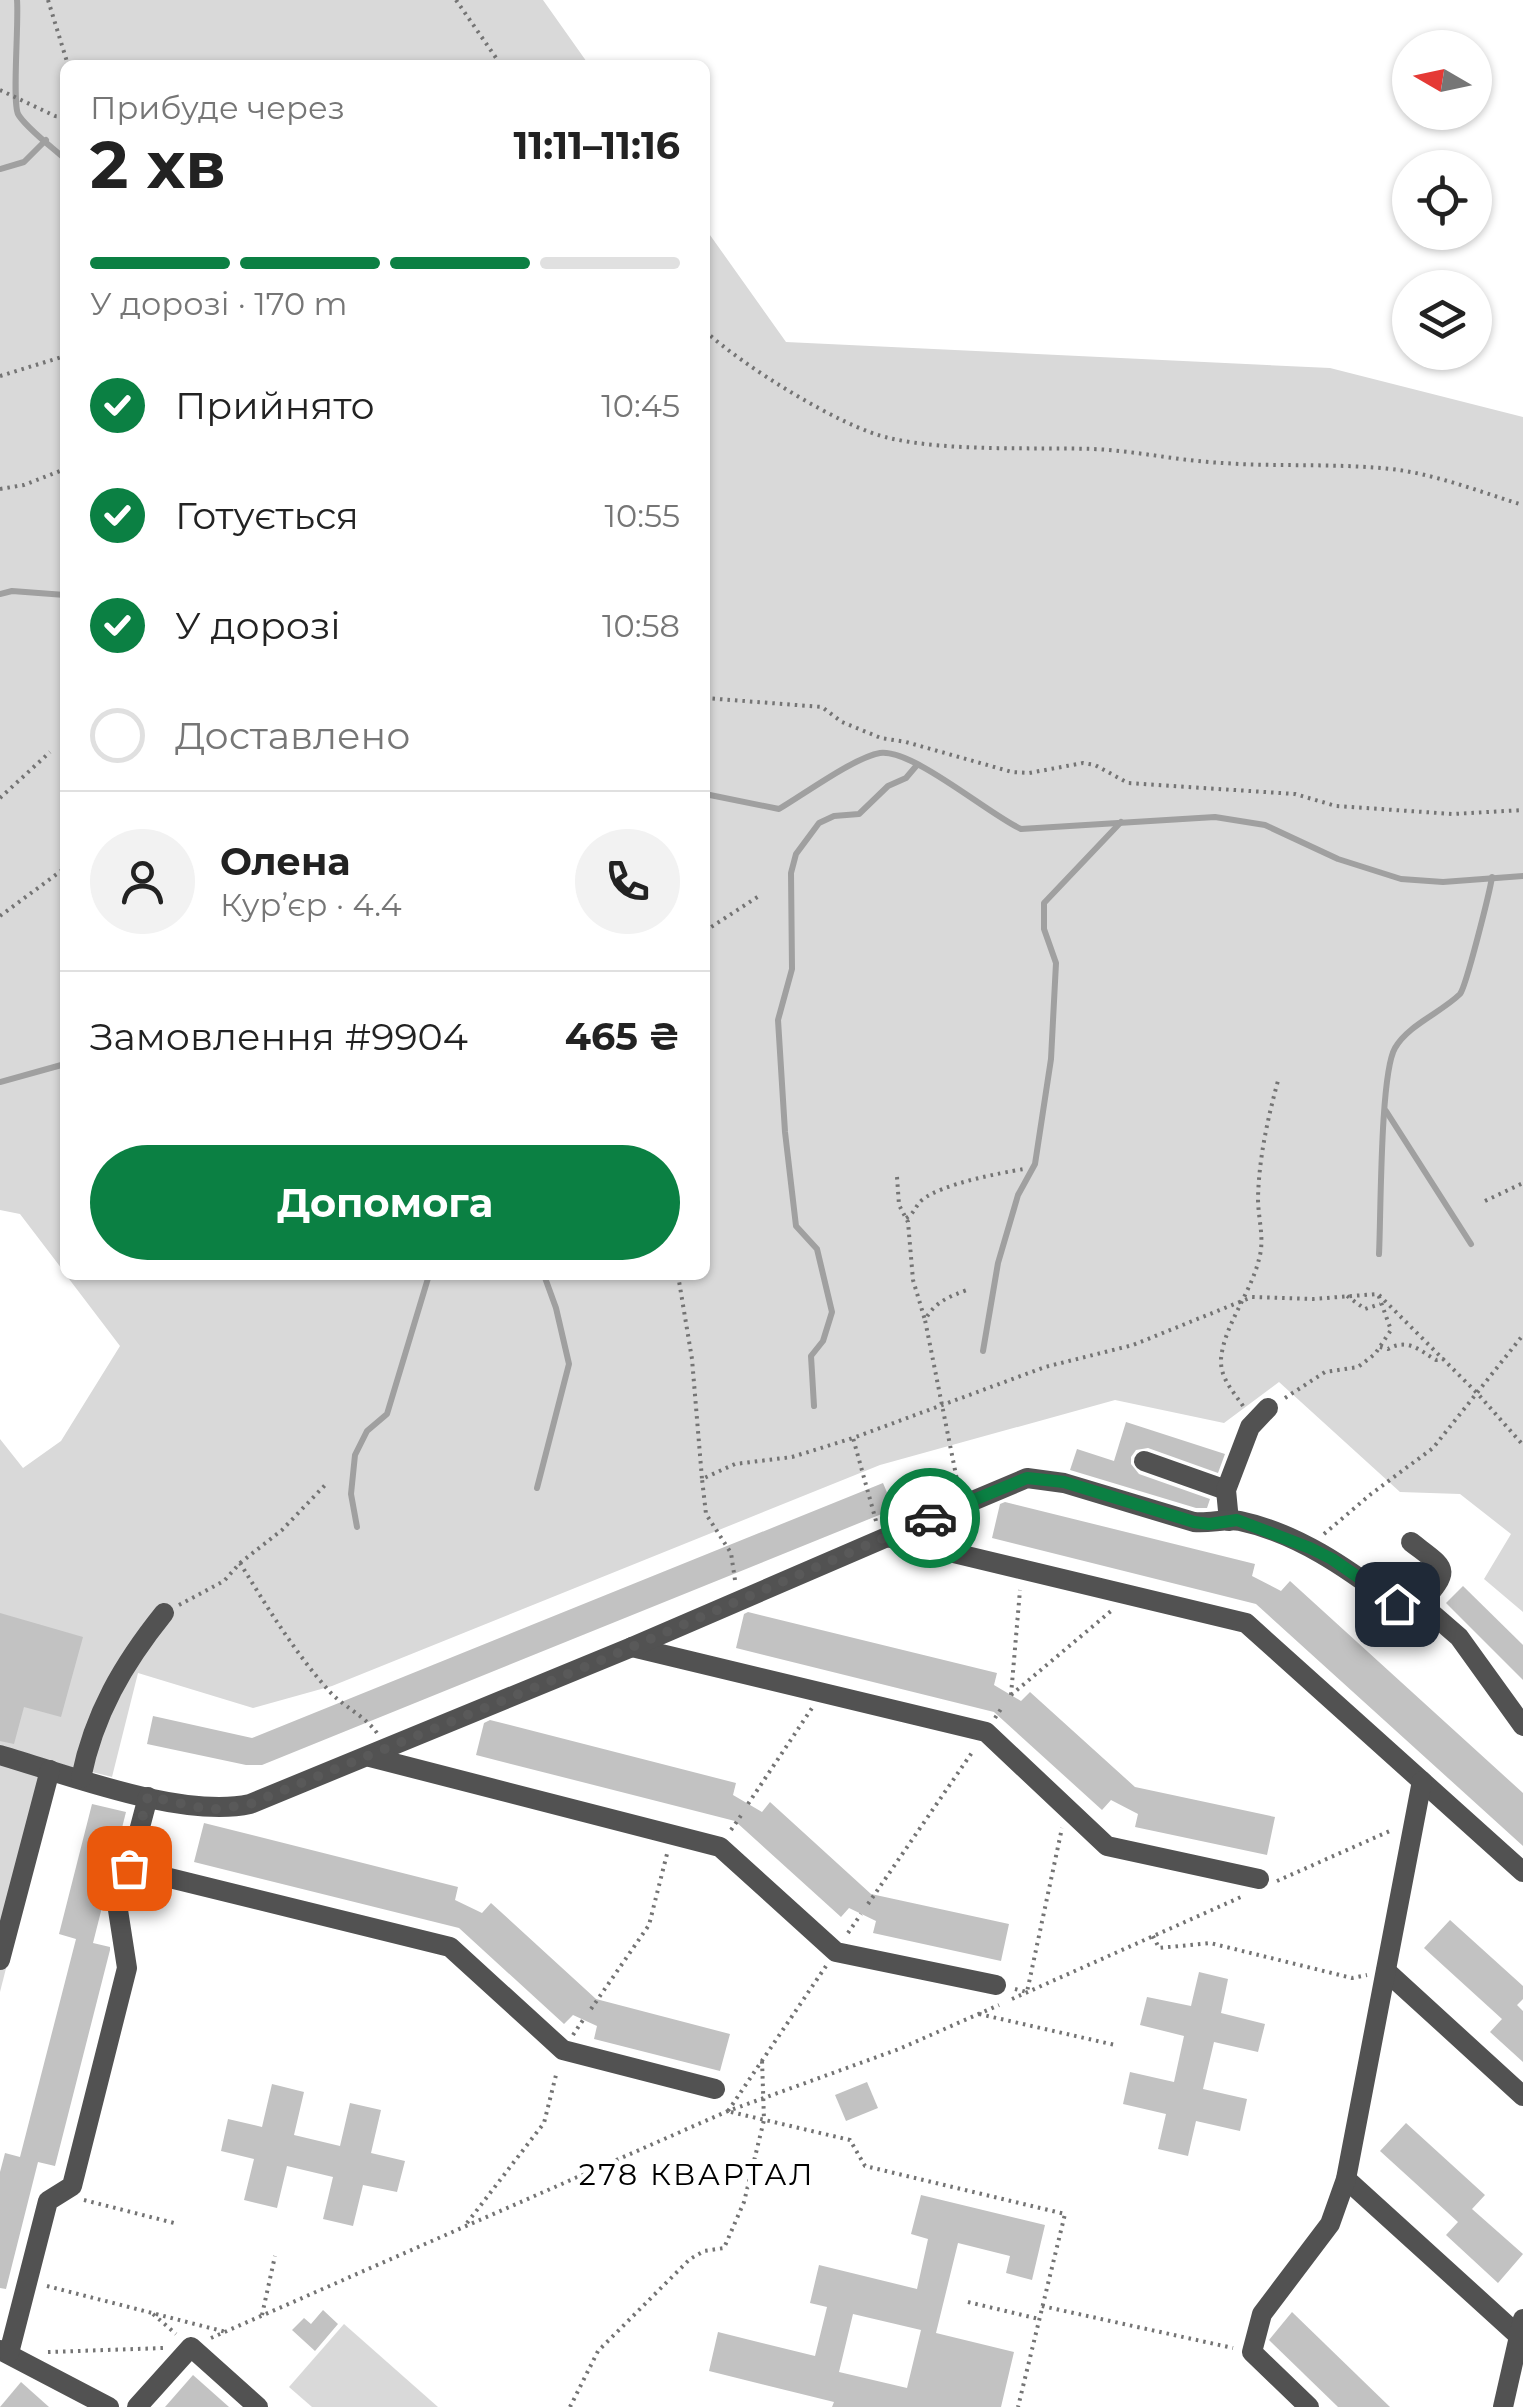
<!DOCTYPE html>
<html lang="uk">
<meta charset="utf-8">
<style>
:root{--surface:#fff;--page:#f2f2f2;--text:#222;--muted:#767676;--line:#e0e0e0;--accent:#0b8043}
body{margin:0;font-family:Montserrat,sans-serif;background:var(--page);color:var(--text);height:100vh;display:flex;flex-direction:column;font-size:38px;white-space:nowrap}
*{box-sizing:border-box;margin:0}
p{font-size:32px;color:var(--muted)}
.icon{flex:none;width:55px;height:55px;fill:none;stroke:currentColor;stroke-width:2;stroke-linecap:round;stroke-linejoin:round}
.map{position:relative;flex:1;overflow:hidden}
.sheet{position:absolute;left:60px;top:60px;width:650px;height:1220px;display:flex;flex-direction:column;background:var(--surface);border-radius:15px;box-shadow:0 2px 8px #0004}
.sheet>*{flex:none}
.needle{width:65px;rotate:279deg}
.fabs{position:absolute;left:1392px;top:30px;display:grid;gap:20px}
.fabs a{display:grid;place-items:center;width:100px;height:100px;border-radius:50%;background:var(--surface);box-shadow:0 2px 8px #0004;font-size:50px}
.pin{position:absolute;display:grid;place-items:center;width:85px;height:85px;color:#fff;margin:-42px;border-radius:20px;box-shadow:0 5px 15px #0006}
.courier{position:absolute;display:grid;place-items:center;width:100px;height:100px;margin:-50px;border:8px solid #0b8043;border-radius:50%;background:#fff;color:#222;box-shadow:0 2px 12px #0007}
.head em{font-style:normal;font-weight:700}
.head div{display:flex;flex-direction:column-reverse}
.head{display:flex;align-items:center;justify-content:space-between;height:170px;padding:0 30px}
h1{font-size:65px;font-weight:700;line-height:75px}
.bar{display:grid;grid-template-columns:repeat(4,1fr);gap:15px 10px;align-content:center;height:120px;padding:0 30px}
.bar i{height:12px;border-radius:8px;background:var(--line)}
.bar .current{background:var(--accent)}
.bar p{grid-column:span 4}
.line{display:flex;align-items:center;gap:25px;padding:0 30px;border-top:2px solid var(--line)}
.line div{flex:1}
.round{display:grid;place-items:center;flex:none;width:105px;height:105px;border-radius:52px;background:var(--page)}
ol{padding:0 30px;list-style:none}
li{display:flex;align-items:center;gap:30px;height:110px}
li p{margin-inline-start:auto}
li .icon{padding:10px;border-radius:50%;background:var(--accent);color:#fff;stroke-width:4}
li:last-child{color:var(--muted)}
li i{width:55px;height:55px;border:5px solid var(--line);border-radius:50%}
.cta{display:flex;gap:20px;margin-top:auto;padding:20px 30px}
.cta a{flex:1;height:115px;border-radius:60px;background:var(--accent);color:#fff;font-size:40px;font-weight:700;line-height:115px;text-align:center}
.map>svg:first-child{display:block}
.green{fill:#d9d9d9}
.lines{fill:none;stroke-linecap:round;stroke-linejoin:round}
.stream{stroke:#a0a0a0;stroke-width:6}
.building{fill:#c2c2c2;fill-rule:evenodd}
.path{stroke:#747474;stroke-width:4;stroke-dasharray:2.5 5;stroke-linecap:butt}
.minor{stroke:#525252;stroke-width:20}
.done{stroke:#595959;stroke-width:10;stroke-dasharray:0 18}
.route{stroke:#0b8043;stroke-width:12}
.labels{text-anchor:middle;dominant-baseline:central;stroke-width:10;stroke-linejoin:round;paint-order:stroke}
.neighbourhood-label{font-size:30px;letter-spacing:2.5px;fill:#000;stroke:#fff}
</style>
<div class="map">
<svg width="1523" height="2407" viewBox="0 0 1523 2407">
<rect width="100%" height="100%" fill="#fff"/>
<g class="green">
<polygon points="0,0 543,0 589,65 65,65 65,1273 20,1214 0,1210"/>
<polygon points="705,228 786,342 1330,368 1523,417 1523,1612 1484,1579 1511,1534 1460,1494 1400,1492 1279,1382 1224,1423 1115,1400 880,1465 332,1686 253,1708 138,1673 112,1777 0,1749 0,1439 23,1468 61,1441 120,1346 66,1275 705,1275"/>
<polygon points="0,1758 56,1772 0,1992"/>
<polygon points="344,2324 438,2407 312,2407 289,2387"/>
</g>
<g class="lines">
<g class="stream">
<path d="M17 0C19 22 12 101 18 114 25 127 53 148 65 159"/>
<polyline points="0,169 24,162 46,140"/>
<polyline points="0,594 12,591 65,595"/>
<path d="M705 794 779 809C803 795 855 757 880 753 913 749 987 813 1021 829L1215 817 1265 825 1338 859 1401 879 1443 882 1523 876"/>
<polyline points="0,1082 65,1064"/>
<polyline points="1386,1111 1471,1244"/>
<path d="M1379 1254C1381 1216 1380 1074 1395 1048 1408 1025 1442 1012 1460 994 1466 987 1490 891 1492 877"/>
<polyline points="983,1351 998,1263 1018,1195 1035,1164 1051,1059 1056,963 1044,929 1044,903 1121,822"/>
<polyline points="814,1406 811,1356 823,1341 832,1312 817,1249 796,1226 785,1132 778,1020 792,969 791,873 796,854 819,823 834,816 859,814 888,786 906,778 917,765"/>
<polyline points="537,1488 569,1364 556,1308 544,1275"/>
<polyline points="357,1527 351,1494 355,1455 367,1431 387,1414 429,1275"/>
</g>
</g>
<g class="building">
<polygon points="1126,1422 1225,1454 1218,1473 1148,1448 1136,1450 1131,1457 1131,1464 1139,1474 1210,1499 1207,1508 1196,1508 1070,1470 1077,1449 1114,1461"/>
<polygon points="883,1483 894,1509 262,1765 246,1765 147,1744 153,1716 252,1738"/>
<polygon points="1005,1502 1255,1564 1252,1576 1281,1591 1290,1581 1523,1793 1523,1846 1256,1604 992,1538 1000,1504"/>
<polygon points="1463,1586 1523,1645 1523,1680 1446,1603"/>
<polygon points="748,1612 997,1673 994,1685 1021,1701 1030,1692 1135,1787 1275,1817 1267,1855 1135,1827 1138,1814 1111,1800 1102,1810 994,1712 736,1648 744,1614"/>
<polygon points="0,1613 83,1637 61,1717 24,1707 14,1744 0,1741"/>
<polygon points="490,1720 736,1783 733,1795 762,1812 770,1802 871,1894 1009,1924 1001,1961 873,1933 876,1921 849,1908 841,1917 735,1821 476,1755 484,1723"/>
<polygon points="92,1804 126,1812 93,1943 110,1947 110,1950 55,2166 38,2162 6,2289 0,2288 0,2172 5,2153 20,2157 76,1939 59,1934"/>
<polygon points="204,1823 458,1887 455,1900 482,1913 491,1903 596,1999 730,2034 720,2071 594,2039 597,2026 573,2015 564,2024 459,1928 194,1862"/>
<polygon points="1450,1920 1523,1986 1523,1999 1517,2005 1523,2011 1523,2062 1490,2032 1502,2019 1424,1948"/>
<polygon points="1199,1972 1228,1979 1221,2013 1265,2024 1258,2052 1214,2042 1203,2089 1247,2099 1240,2131 1196,2121 1188,2156 1158,2149 1166,2114 1123,2104 1130,2072 1174,2082 1184,2036 1140,2025 1147,1997 1191,2006"/>
<polygon points="867,2082 878,2108 846,2121 835,2095"/>
<polygon points="272,2084 304,2092 294,2135 340,2146 350,2103 381,2110 371,2153 405,2161 397,2192 363,2185 353,2226 323,2219 333,2177 287,2166 277,2208 244,2200 254,2159 221,2151 228,2119 262,2127"/>
<polygon points="1406,2123 1485,2195 1472,2209 1523,2254 1498,2283 1446,2235 1458,2222 1380,2151"/>
<path d="M921 2195 1045 2225 1032 2280 1006 2273 1010 2256 958 2243 936 2333 1014 2352 1001 2407H832L834 2402 709 2371 718 2332 815 2356 827 2307 810 2303 819 2265 917 2289 928 2239 911 2234ZM853 2314 921 2330 907 2388 839 2372Z"/>
<polygon points="323,2310 338,2324 315,2351 292,2330 304,2318 311,2324"/>
<polygon points="1292,2312 1390,2407 1338,2407 1269,2340"/>
<polygon points="193,2375 229,2407 165,2407"/>
<polygon points="21,2382 49,2407 0,2407"/>
</g>
<g class="lines">
<g class="path">
<polyline points="48,0 68,65"/>
<polyline points="456,0 501,65"/>
<polyline points="0,90 55,116 65,117"/>
<path d="M705 331C742 365 840 427 889 438 951 452 1030 447 1094 449 1137 451 1180 461 1223 463 1279 467 1335 463 1391 469 1436 474 1480 492 1523 505"/>
<polyline points="0,376 65,356"/>
<polyline points="0,489 24,485 65,469"/>
<polyline points="705,698 822,707 842,722 881,738 906,742 1012,772 1029,773 1083,763 1095,765 1128,783 1295,794 1336,806 1453,814 1523,810"/>
<polyline points="0,798 50,752"/>
<polyline points="0,916 65,868"/>
<polyline points="705,931 759,896"/>
<polyline points="897,1177 899,1205 908,1222 913,1280 925,1320"/>
<polyline points="1485,1201 1523,1183"/>
<path d="M906 1218C915 1213 915 1206 922 1200 941 1184 1000 1173 1024 1169"/>
<polyline points="678,1275 692,1359 702,1479"/>
<polyline points="1347,1296 1365,1309 1380,1304"/>
<path d="M1380 1347 1388 1349C1408 1338 1419 1350 1436 1360L1444 1359"/>
<polyline points="1285,1398 1325,1372 1358,1367 1375,1354 1391,1330 1378,1294"/>
<path d="M1243 1406C1233 1391 1220 1378 1221 1359 1224 1325 1251 1293 1259 1259 1265 1239 1258 1219 1258 1198 1259 1157 1268 1117 1279 1077"/>
<path d="M958 1485 925 1320C935 1302 948 1297 967 1290"/>
<polyline points="876,1521 853,1438 1045,1367 1133,1345 1252,1297 1313,1299 1378,1294 1478,1394 1523,1445"/>
<polyline points="1324,1534 1371,1494 1433,1448 1523,1335"/>
<polyline points="240,1563 282,1530 327,1483"/>
<polyline points="735,1580 731,1553 706,1514 702,1479 735,1464 792,1457 853,1438"/>
<path d="M179 1605 224 1581 240 1563C267 1607 295 1653 330 1692 344 1707 365 1716 377 1733"/>
<polyline points="1011,1695 1111,1611"/>
<polyline points="1011,1695 1020,1590"/>
<polyline points="995,1718 1003,1706"/>
<polyline points="748,1804 812,1708"/>
<polyline points="731,1830 742,1814"/>
<polyline points="1277,1881 1392,1830"/>
<polyline points="868,1904 973,1751"/>
<polyline points="848,1933 861,1914"/>
<polyline points="1153,1936 1159,1948 1210,1943 1352,1978 1367,1975"/>
<polyline points="1015,1989 1027,1992 1062,1828"/>
<polyline points="1012,1999 1241,1897"/>
<polyline points="591,2009 649,1925 667,1854"/>
<polyline points="979,2014 1115,2045"/>
<polyline points="573,2035 583,2020"/>
<polyline points="728,2111 826,1966"/>
<polyline points="731,2112 850,2140 865,2166 1065,2214 1018,2407"/>
<polyline points="84,2200 178,2224"/>
<polyline points="467,2223 544,2123 557,2071"/>
<polyline points="47,2286 226,2332"/>
<polyline points="968,2302 1039,2319"/>
<polyline points="1042,2306 1233,2348"/>
<polyline points="153,2314 176,2334"/>
<polyline points="262,2315 275,2256"/>
<polyline points="211,2338 728,2111 899,2049 999,2005"/>
<polyline points="48,2352 164,2348"/>
<polyline points="570,2407 598,2351 690,2259 704,2251 724,2248 744,2202 764,2120 762,2060"/>
</g>
<g class="minor">
<polyline points="1144,1461 1226,1490"/>
<polyline points="1229,1521 1226,1490 1250,1427 1268,1408"/>
<path d="M1411 1542C1447 1570 1452 1567 1421 1604"/>
<polyline points="632,1647 986,1732 1107,1846 1259,1879"/>
<path d="M1523 1726 1459 1637 1421 1604 1403 1606 1392 1602C1347 1568 1297 1533 1240 1521 1226 1518 1209 1524 1194 1522L1064 1483 1027 1478 887 1537 1246 1623 1523 1872"/>
<path d="M0 1755C68 1775 183 1819 250 1804L632 1647 887 1537"/>
<polyline points="370,1757 720,1847 836,1952 996,1985"/>
<path d="M81 1778C94 1714 123 1664 164 1613"/>
<polyline points="129,1868 450,1947 563,2050 715,2089"/>
<polyline points="0,1960 50,1770"/>
<polyline points="1386,1971 1523,2096"/>
<polyline points="1346,2179 1519,2336"/>
<polyline points="0,2350 109,2407"/>
<polyline points="9,2353 48,2201 72,2186 127,1968 118,1910 148,1797"/>
<polyline points="137,2407 191,2347 258,2407"/>
<polyline points="1309,2407 1252,2352 1262,2314 1330,2224 1346,2179 1422,1781"/>
<polyline points="1503,2407 1523,2319"/>
</g>
</g>
<g class="lines">
<polyline class="done" points="129,1868 148,1796 210,1810 250,1804 597,1662 930,1518"/>
<polyline class="route" points="930,1518 1027,1478 1064,1482 1194,1522 1209,1524 1237,1520 1310,1548 1332,1559 1397,1604"/>
</g>
<g class="labels">
<g class="neighbourhood-label">
<text x="697" y="2174">278 КВАРТАЛ</text>
</g>
</g>
</svg>
<div class="fabs">
<a><svg class="needle" viewBox="-14 -14 28 28"><path d="M0-13l5 13h-10z" fill="#e53935"/><path d="M0 13l5-13h-10z" fill="#767676"/></svg></a>
<a><svg class="icon" aria-label="locate" viewBox="0 0 24 24"><circle cx="12" cy="12" r="6"/><path d="M12 2v4M12 18v4M2 12h4M18 12h4"/></svg></a>
<a><svg class="icon" aria-label="layers" viewBox="0 0 24 24"><path d="M12 4l9 5-9 5-9-5zM3 14l9 5 9-5"/></svg></a>
</div>
<div class="pin" style="left:129px;top:1868px;background:#ea580c"><svg class="icon" aria-label="bag" viewBox="0 0 24 24"><path d="M5 8h14l-1 12H6zM9 8a3 3 0 0 1 6 0"/></svg></div>
<div class="pin" style="left:1397px;top:1604px;background:#1f2937"><svg class="icon" aria-label="home" viewBox="0 0 24 24"><path d="M3 11l9-7 9 7M6 9v11h12V9"/></svg></div>
<div class="courier" style="left:930px;top:1518px"><svg class="icon" aria-label="car" viewBox="0 0 24 24"><path d="M5 17H2v-5l4-1 3-4h7l3 4 3 1v5h-3M9 17h6M6 11h13"/><circle cx="7" cy="17" r="2"/><circle cx="17" cy="17" r="2"/></svg></div>
<section class="sheet">
<div class="head"><div><h1>2 хв</h1><p>Прибуде через</p></div><em>11:11–11:16</em></div>
<div class="bar"><i class="current"></i><i class="current"></i><i class="current"></i><i></i><p>У дорозі · 170 m</p></div>
<ol>
<li><svg class="icon" aria-label="check" viewBox="0 0 24 24"><path d="M5 12l5 5 9-10"/></svg>Прийнято<p>10:45</p></li>
<li><svg class="icon" aria-label="check" viewBox="0 0 24 24"><path d="M5 12l5 5 9-10"/></svg>Готується<p>10:55</p></li>
<li><svg class="icon" aria-label="check" viewBox="0 0 24 24"><path d="M5 12l5 5 9-10"/></svg>У дорозі<p>10:58</p></li>
<li><i></i>Доставлено</li>
</ol>
<div class="line" style="height:180px"><a class="round"><svg class="icon" aria-label="person" viewBox="0 0 24 24"><circle cx="12" cy="8" r="4"/><path d="M4 21q1-7 8-7t8 7"/></svg></a><div><b>Олена</b><p>Кур’єр · 4.4</p></div><a class="round"><svg class="icon" aria-label="phone" viewBox="0 0 24 24"><path d="M5 4h4l2 5-3 2q2 4 5 5l2-3 5 2v4C11 20 4 13 5 4z"/></svg></a></div>
<div class="line" style="height:130px"><div>Замовлення #9904</div><b>465 ₴</b></div>
<div class="cta"><a>Допомога</a></div>
</section>
</div>
